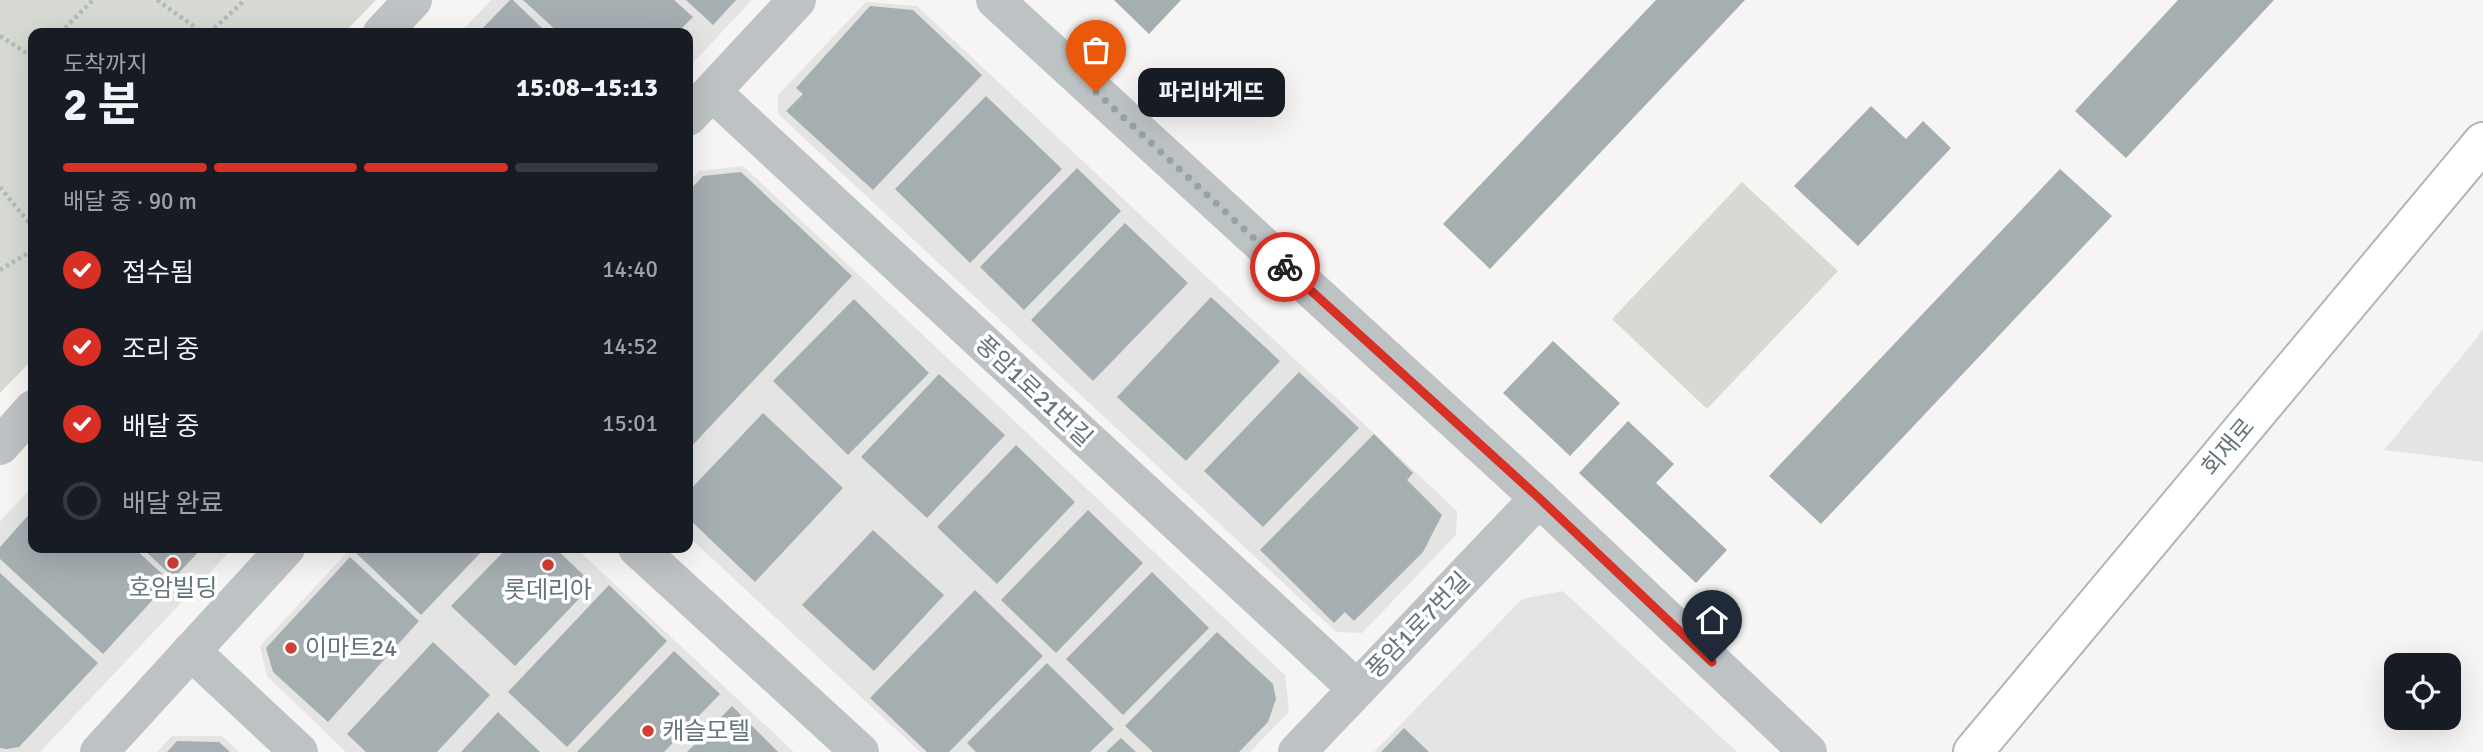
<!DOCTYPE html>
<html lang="ko">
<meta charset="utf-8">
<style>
:root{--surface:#171b24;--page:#20242c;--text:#f1f3f6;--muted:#9ea1a6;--line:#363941;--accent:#d93025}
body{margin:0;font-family:Signika,"Noto Sans KR",sans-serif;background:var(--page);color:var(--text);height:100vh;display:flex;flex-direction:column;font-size:26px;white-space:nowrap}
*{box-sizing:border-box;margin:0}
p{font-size:23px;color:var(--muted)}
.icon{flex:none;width:38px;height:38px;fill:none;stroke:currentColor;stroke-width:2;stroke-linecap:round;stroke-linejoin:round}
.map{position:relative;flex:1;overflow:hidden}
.sheet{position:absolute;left:28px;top:28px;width:665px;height:525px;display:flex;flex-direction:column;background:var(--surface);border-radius:14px;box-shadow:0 7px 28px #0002}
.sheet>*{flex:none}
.buttons{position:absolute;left:2384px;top:653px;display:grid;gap:14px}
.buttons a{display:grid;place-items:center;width:77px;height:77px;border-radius:14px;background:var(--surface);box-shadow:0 7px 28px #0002;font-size:35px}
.pin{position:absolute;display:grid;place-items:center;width:60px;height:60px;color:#fff;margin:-72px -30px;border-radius:50% 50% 50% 0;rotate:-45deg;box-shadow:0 0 7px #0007}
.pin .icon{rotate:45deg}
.courier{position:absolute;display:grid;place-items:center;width:70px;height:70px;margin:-35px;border:5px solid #d93025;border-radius:50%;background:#fff;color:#222;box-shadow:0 2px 9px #0007}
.bubble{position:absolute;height:49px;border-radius:14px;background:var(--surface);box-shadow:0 7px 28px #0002;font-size:23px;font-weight:700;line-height:49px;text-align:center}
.head em{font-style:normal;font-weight:700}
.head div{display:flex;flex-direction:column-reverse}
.head{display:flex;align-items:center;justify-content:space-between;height:119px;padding:0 35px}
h1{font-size:46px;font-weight:700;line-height:52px}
.bar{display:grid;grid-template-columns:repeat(4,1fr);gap:10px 7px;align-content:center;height:84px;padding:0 35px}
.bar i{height:9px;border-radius:5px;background:var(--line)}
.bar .selected{background:var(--accent)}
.bar p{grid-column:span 4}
ol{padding:0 35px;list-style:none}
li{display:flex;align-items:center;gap:21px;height:77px}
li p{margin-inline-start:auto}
li .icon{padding:7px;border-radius:50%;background:var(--accent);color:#fff;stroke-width:4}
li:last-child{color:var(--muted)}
li i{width:38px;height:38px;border:4px solid var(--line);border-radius:50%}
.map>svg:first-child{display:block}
.built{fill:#e4e5e3}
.green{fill:#d7dad2}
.building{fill:#a5aeb1}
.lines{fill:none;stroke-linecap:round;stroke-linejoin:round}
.secondary-casing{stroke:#b0b6b9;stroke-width:42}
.path{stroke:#b5b9bb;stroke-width:4.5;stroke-dasharray:3.5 3.5;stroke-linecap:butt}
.minor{stroke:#bdc2c4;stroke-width:38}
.secondary{stroke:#fff;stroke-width:38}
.done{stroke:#97a2a5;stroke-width:7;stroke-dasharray:0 12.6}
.route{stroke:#d93025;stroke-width:9}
.poi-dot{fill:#d33f35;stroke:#fff;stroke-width:2.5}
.labels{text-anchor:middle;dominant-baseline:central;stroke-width:7;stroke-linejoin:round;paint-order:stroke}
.street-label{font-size:24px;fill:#64757b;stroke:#fff}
.poi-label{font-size:24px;fill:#64757b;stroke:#fff}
</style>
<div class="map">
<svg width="2483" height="752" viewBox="0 0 2483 752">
<rect width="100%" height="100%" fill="#f6f5f3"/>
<g class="built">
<polygon points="491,0 752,0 688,68 688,33 460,33"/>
<polygon points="866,2 917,6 1457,511 1456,535 1362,633 1336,632 778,114 778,95"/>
<polygon points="743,166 1285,675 1289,712 1250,752 920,752 688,536 688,183 699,171"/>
<polygon points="2483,329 2483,462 2384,450 2476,339"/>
<polygon points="33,486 33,548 233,548 40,752 0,752 0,521"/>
<polygon points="351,548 576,548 794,752 346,752 267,676 260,646"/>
<polygon points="1563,591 1737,752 1374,752 1522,599"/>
<polygon points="172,736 222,736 239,752 157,752"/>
</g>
<g class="green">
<polygon points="0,0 376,0 344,33 33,33 33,359 0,393"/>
<polygon points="1742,182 1838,271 1707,409 1612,319"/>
</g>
<g class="building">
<polygon points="510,0 513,0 547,33 478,33"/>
<polygon points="523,0 674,0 693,17 677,33 559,33"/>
<polygon points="686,0 736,0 713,25"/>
<polygon points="1114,0 1181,0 1149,34"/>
<polygon points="1656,0 1745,0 1490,269 1443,224"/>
<polygon points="2178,0 2274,0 2126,158 2075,111"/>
<polygon points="870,6 913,10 982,75 873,190 786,111 803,94 796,88"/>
<polygon points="986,96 1062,169 970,263 895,189"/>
<polygon points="1871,106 1906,139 1923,121 1951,148 1858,246 1794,186"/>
<polygon points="1077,168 1121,211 1024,310 980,267"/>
<polygon points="2060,169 2112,216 1821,524 1769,476"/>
<polygon points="741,172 852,276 688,450 688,192 703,176"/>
<polygon points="1125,223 1188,283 1093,381 1031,320"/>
<polygon points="1211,297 1280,361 1186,461 1117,397"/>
<polygon points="854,299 929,373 848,455 773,381"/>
<polygon points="1553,341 1620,403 1570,456 1503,393"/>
<polygon points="1299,372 1359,428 1263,527 1204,471"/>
<polygon points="939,374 1005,435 927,518 861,457"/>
<polygon points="763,413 843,488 755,582 688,518 688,492"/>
<polygon points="1628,421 1674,464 1656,483 1727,550 1696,583 1579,473"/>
<polygon points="1374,434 1413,473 1407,480 1442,515 1423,552 1354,621 1345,612 1334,623 1260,550"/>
<polygon points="1016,445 1075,502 997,584 937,527"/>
<polygon points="33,510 33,548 134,548 170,581 103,654 0,559 0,547"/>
<polygon points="1088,510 1143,563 1056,653 1001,600"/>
<polygon points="873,530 944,595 874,671 802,605"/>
<polygon points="142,548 202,548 174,578"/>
<polygon points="355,548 485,548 421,615 353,550"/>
<polygon points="507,548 555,548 593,584 515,666 451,606"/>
<polygon points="350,557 419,621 328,722 273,672 266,648"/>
<polygon points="1152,572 1209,628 1123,715 1066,659"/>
<polygon points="0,573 98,663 19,747 7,749 0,748"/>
<polygon points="609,585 667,641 567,747 508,692"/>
<polygon points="975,590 1043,656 949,752 927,752 870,698"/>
<polygon points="1217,632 1273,684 1276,699 1268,722 1239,752 1153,752 1125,726"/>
<polygon points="433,642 490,695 437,752 366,752 347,734"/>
<polygon points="674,651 720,694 664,752 577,752"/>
<polygon points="1047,663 1114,729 1090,752 976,752 967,743"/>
<polygon points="732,706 778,752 687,752"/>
<polygon points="498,712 540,752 461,752"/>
<polygon points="1404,728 1429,752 1381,752"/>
<polygon points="1121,738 1136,752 1106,752"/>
<polygon points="177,741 219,742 230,752 167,752"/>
</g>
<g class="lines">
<g class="secondary-casing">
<polyline id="secondary" points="1973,752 2483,142"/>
</g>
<g class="path">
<polyline points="157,0 203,33"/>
<polyline points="60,33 93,0"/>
<polyline points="209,33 245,0"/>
<polyline points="0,36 25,52 33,49"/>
<polyline points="0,187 33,228"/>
<polyline points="0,270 33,250"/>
</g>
<g class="minor">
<polyline points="995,0 1539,498 1808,752"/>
<polyline points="382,33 413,0"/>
<polyline points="712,92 1357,689"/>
<polyline points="688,117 797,0"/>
<polyline points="0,446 33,409"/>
<polyline points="637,548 860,752"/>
<polyline points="191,651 299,752"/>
<polyline points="99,752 286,548"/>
<polyline points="1297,752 1539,498"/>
</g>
<use href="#secondary" class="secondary"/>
</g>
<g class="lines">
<polyline class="done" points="1096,92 1285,267"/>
<polyline class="route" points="1285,267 1539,498 1712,662"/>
</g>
<g class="poi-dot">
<circle cx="173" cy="563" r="7"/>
<circle cx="548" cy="565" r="7"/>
<circle cx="291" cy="648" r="7"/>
<circle cx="648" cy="731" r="7"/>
</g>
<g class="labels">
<g class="street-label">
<text transform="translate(1034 391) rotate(43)">풍암1로21번길</text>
<text transform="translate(2228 447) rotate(-50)">회재로</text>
<text transform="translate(1418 625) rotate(-46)">풍암1로7번길</text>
</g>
<g class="poi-label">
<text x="173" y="588">호암빌딩</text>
<text x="548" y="590">롯데리아</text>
<text x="305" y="648" text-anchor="start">이마트24</text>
<text x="662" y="731" text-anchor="start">캐슬모텔</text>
</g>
</g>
</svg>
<div class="buttons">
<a><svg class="icon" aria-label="locate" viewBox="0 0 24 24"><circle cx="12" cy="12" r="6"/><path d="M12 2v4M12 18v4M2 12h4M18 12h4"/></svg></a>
</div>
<div class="pin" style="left:1096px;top:92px;background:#ea580c"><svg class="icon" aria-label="bag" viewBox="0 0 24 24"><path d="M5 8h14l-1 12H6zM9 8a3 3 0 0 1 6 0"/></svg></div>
<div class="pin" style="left:1712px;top:662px;background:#1f2937"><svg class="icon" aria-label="home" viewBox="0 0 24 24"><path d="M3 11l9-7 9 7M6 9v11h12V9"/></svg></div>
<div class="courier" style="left:1285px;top:267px"><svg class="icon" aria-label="bike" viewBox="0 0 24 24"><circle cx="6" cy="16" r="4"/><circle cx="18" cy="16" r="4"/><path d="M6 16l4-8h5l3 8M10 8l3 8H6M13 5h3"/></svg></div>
<div class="bubble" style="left:1138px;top:68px;width:147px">파리바게뜨</div>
<section class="sheet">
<div class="head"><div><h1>2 분</h1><p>도착까지</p></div><em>15:08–15:13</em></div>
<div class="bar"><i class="selected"></i><i class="selected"></i><i class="selected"></i><i></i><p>배달 중 · 90 m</p></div>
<ol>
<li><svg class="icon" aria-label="check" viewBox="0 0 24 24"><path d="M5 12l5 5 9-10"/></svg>접수됨<p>14:40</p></li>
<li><svg class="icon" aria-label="check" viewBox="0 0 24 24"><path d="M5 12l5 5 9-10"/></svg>조리 중<p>14:52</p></li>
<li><svg class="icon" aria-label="check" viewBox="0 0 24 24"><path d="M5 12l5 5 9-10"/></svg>배달 중<p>15:01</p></li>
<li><i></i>배달 완료</li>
</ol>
</section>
</div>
